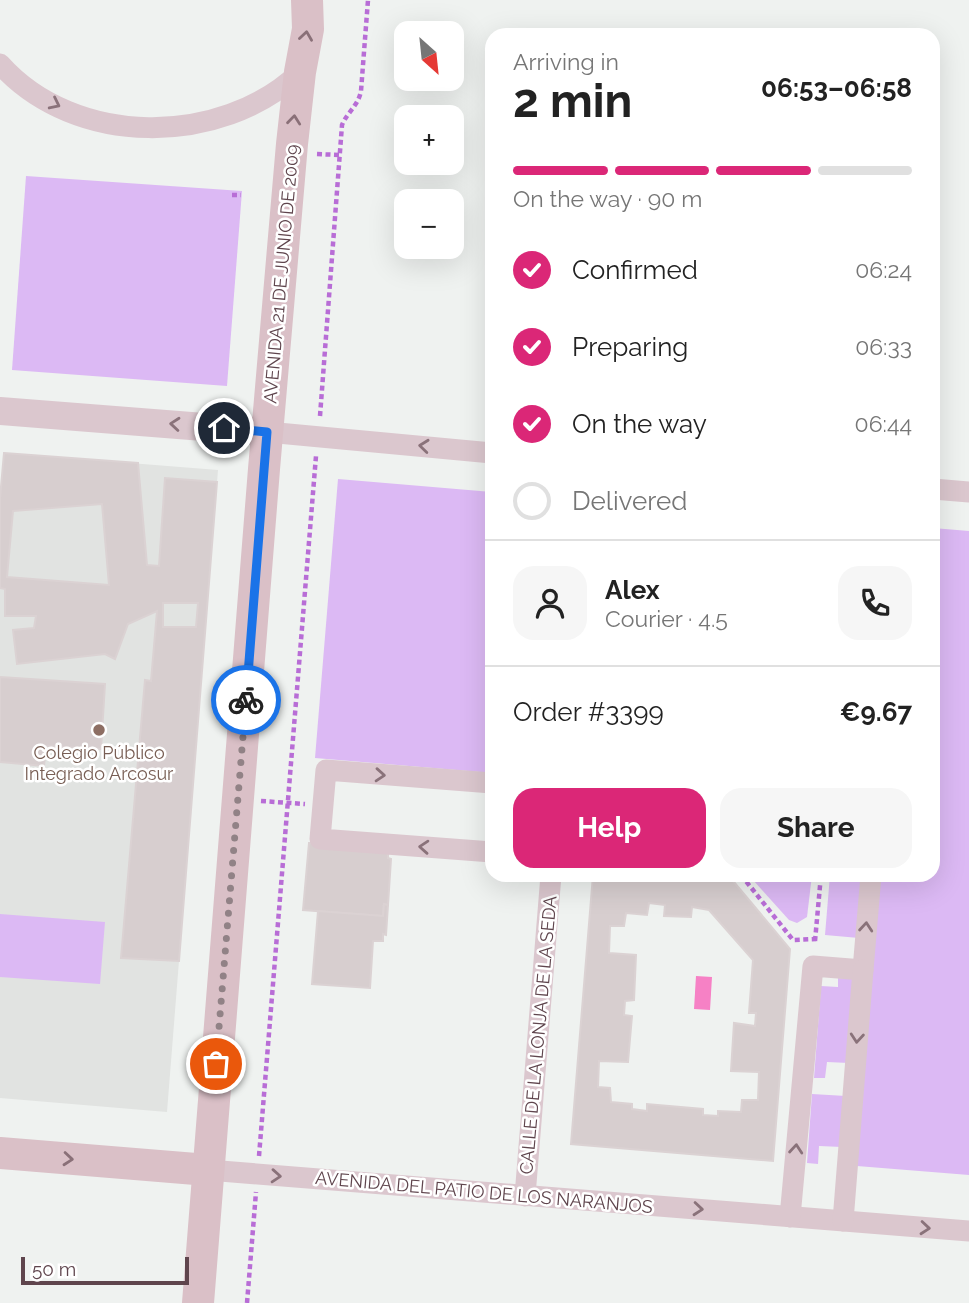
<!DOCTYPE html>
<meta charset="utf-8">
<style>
:root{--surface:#fff;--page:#f6f6f6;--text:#222;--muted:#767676;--line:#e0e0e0;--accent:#db2777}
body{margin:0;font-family:Raleway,sans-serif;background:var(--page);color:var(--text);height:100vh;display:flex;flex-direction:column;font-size:26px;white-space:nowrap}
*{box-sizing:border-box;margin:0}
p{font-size:23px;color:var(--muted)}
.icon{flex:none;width:38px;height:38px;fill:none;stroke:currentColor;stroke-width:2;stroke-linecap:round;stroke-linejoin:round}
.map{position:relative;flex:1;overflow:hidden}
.side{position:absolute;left:485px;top:28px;width:455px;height:854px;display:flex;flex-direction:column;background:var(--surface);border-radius:21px;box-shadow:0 7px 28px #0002}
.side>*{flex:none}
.needle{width:46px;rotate:153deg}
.fabs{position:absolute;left:394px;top:21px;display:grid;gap:14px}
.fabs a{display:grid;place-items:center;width:70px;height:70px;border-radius:14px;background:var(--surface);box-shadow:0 7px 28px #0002;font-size:35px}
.scale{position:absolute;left:21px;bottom:18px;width:168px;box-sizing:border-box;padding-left:7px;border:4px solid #5f454d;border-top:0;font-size:19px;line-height:24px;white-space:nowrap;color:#5f454d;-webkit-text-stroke:5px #fff;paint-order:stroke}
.pin{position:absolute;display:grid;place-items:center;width:60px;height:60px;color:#fff;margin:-30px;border:4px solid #fff;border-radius:50%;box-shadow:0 2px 7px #0007}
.courier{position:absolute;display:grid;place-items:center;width:70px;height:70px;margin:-35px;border:5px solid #1a73e8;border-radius:50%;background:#fff;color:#222;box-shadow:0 2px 9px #0007}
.headline em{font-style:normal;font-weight:700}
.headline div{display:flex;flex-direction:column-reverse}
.headline{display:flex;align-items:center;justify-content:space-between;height:119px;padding:0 28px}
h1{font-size:46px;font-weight:700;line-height:52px}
.bar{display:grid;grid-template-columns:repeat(4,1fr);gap:10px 7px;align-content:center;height:84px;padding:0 28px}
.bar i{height:9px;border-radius:5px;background:var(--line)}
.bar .selected{background:var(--accent)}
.bar p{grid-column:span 4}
.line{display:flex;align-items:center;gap:18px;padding:0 28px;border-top:2px solid var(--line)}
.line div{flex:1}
.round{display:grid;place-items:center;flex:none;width:74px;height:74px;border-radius:21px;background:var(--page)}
ol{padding:0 28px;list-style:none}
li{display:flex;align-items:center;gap:21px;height:77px}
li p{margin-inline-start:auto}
li .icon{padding:7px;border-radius:50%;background:var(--accent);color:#fff;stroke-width:4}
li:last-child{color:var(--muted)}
li i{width:38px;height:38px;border:4px solid var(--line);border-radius:50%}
.action{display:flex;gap:14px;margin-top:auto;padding:14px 28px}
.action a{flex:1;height:80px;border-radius:21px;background:var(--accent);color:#fff;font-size:28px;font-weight:700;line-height:80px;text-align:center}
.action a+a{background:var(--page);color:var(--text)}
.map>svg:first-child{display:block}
.education{fill:#e1e3e1}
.green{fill:#dcb9f4}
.water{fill:#f681c5}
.building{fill:#d7cecf;stroke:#dbd2d3;stroke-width:2;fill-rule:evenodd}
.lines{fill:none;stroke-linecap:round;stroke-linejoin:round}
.path{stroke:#b86dd6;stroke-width:4.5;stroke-dasharray:5 3.5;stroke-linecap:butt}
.minor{stroke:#dbc7ce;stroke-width:21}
.tertiary{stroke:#dbc7ce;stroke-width:28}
.secondary{stroke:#dac0c7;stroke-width:32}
.oneway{stroke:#8a7078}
.oneway2{stroke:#8a727a}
.done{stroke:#918286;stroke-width:7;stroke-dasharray:0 12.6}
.route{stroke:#1a73e8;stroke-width:9}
.education-dot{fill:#8d6e63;stroke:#fff;stroke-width:2.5}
.labels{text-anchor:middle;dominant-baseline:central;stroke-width:5;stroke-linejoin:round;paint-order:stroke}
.street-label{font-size:18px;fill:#5f454d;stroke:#fff}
.education-label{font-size:18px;fill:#785e54;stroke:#fff}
</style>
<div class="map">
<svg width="969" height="1303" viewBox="0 0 969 1303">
<rect width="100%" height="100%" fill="#eff2f0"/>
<polygon class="education" points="4,453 218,470 167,1112 0,1098 0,498"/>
<g class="green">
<polygon points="26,176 242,191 227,386 12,370"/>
<polygon points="338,479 492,492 492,773 315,758"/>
<polygon points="933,528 969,531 969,1175 857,1166 880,875 933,875"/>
<polygon points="753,875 812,875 807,917 797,923 789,920 753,880"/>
<polygon points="830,875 864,875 859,938 825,935"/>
<polygon points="0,914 105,922 100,984 0,977"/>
<polygon points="838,978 855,979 849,1063 827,1062 825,1078 814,1078 821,986 838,987"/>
<polygon points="812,1094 846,1096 842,1147 819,1146 818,1164 807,1163"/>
</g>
<polygon class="water" points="696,976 712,977 710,1010 694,1009"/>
<g class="building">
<path d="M4 453 138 463 147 565 159 566 165 478 217 482 179 961 121 958 145 680 151 681 157 611 128 624 115 659 105 654 17 664 13 630 34 628 36 616H5V589L0 588V498ZM102 504 109 585 7 577 13 511ZM163 603H198L196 627H163Z"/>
<polygon points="0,677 105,684 101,749 46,746 44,766 0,762"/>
<polygon points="309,843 388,849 388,858 391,859 388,905 384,904 383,916 303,910"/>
<path d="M593 875 729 876 790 949 773 1161 571 1144ZM649 903 665 905 664 916 691 917 692 907 709 910 753 960 749 1013H756L755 1026 734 1023 731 1071 759 1072 758 1100H742L741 1112 718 1111V1116L703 1115V1109L647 1104V1111L632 1109V1104L611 1102 610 1088 598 1087 599 1061 628 1062 632 1016 624 1015 625 1001 634 1000 636 955 609 953 610 926H624L626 913 647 915Z"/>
<polygon points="384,904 388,905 386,935 383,934 383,941 373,941 370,988 312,984 318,911 383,916"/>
</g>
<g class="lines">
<g class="path">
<polyline points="317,154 339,155"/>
<polyline points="232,195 241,195"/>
<path d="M320 416 342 125C348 111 358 106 361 91L368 0"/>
<polyline points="261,801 305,804"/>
<polyline points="741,875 793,940 816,939"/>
<polyline points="815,941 821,875"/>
<polyline points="259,1156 316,456"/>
<polyline points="247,1303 256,1192"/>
</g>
<g class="minor">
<path d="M0 64C75 148 221 147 300 72"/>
<polyline points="267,432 492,453"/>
<polyline points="933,489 969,492"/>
<polyline points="492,783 326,770 320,839 492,852"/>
<polyline points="208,1170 969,1231"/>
<polyline points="525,1196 551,875"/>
<polyline points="790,1217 813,966 863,970 871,875"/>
<polyline points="843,1221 863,970"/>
</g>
<polyline class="tertiary" points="0,411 267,432"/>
<g class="secondary">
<polyline points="0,1153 208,1170"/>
<polyline points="198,1303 264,469 292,144 300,72 308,29 307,0"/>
</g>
</g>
<defs><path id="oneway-chevron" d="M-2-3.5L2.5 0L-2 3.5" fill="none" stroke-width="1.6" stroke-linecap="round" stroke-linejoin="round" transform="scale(1.75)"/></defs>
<g class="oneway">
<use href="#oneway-chevron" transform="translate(306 36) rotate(-82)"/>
<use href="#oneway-chevron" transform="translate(294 120) rotate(-84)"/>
<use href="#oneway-chevron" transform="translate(68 1159) rotate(5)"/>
</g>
<g class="oneway2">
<use href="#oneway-chevron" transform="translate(55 104) rotate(26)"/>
<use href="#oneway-chevron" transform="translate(175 424) rotate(-175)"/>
<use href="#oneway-chevron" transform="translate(424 446) rotate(-174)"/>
<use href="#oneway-chevron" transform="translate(380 775) rotate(4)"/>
<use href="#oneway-chevron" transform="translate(424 847) rotate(-176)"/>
<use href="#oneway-chevron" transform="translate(866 927) rotate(-85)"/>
<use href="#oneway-chevron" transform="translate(857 1038) rotate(95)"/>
<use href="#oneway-chevron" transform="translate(796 1149) rotate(-85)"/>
<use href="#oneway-chevron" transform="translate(276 1176) rotate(4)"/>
<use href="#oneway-chevron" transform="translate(698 1209) rotate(5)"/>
<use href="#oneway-chevron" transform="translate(925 1228) rotate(5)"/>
</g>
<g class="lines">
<polyline class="done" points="216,1064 246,700"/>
<polyline class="route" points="224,428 267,432 246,700"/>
</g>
<circle class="education-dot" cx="99" cy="730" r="7"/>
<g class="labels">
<g class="street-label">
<text transform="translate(281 274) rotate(-85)">AVENIDA 21 DE JUNIO DE 2009</text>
<text transform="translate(538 1035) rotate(-85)">CALLE DE LA LONJA DE LA SEDA</text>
<text transform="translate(484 1192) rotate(5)">AVENIDA DEL PATIO DE LOS NARANJOS</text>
</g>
<g class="education-label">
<text x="99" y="752">Colegio Público<tspan x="99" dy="21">Integrado Arcosur</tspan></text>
</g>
</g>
</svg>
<div class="fabs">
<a><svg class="needle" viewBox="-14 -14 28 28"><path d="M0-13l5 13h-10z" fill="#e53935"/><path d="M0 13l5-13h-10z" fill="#767676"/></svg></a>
<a>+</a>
<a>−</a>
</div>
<div class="scale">50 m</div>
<div class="pin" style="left:216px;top:1064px;background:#ea580c"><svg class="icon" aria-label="bag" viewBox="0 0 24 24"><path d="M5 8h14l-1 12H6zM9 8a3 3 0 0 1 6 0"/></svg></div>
<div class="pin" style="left:224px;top:428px;background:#1f2937"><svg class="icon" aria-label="home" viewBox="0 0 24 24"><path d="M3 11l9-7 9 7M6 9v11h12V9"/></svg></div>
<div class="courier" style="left:246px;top:700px"><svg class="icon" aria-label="bike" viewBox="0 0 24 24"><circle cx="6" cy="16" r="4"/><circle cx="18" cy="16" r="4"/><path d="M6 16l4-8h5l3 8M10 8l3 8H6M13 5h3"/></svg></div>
<section class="side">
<div class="headline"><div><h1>2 min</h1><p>Arriving in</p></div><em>06:53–06:58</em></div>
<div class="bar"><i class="selected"></i><i class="selected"></i><i class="selected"></i><i></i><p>On the way · 90 m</p></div>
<ol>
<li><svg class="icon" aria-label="check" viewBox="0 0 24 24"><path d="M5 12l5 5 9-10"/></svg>Confirmed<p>06:24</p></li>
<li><svg class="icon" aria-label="check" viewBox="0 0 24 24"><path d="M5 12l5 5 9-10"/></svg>Preparing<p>06:33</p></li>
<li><svg class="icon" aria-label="check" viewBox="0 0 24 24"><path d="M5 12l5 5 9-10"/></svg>On the way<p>06:44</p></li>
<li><i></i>Delivered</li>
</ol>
<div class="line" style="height:126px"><a class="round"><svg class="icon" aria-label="person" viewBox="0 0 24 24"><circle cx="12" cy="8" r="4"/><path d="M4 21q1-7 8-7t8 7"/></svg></a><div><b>Alex</b><p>Courier · 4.5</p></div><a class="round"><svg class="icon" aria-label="phone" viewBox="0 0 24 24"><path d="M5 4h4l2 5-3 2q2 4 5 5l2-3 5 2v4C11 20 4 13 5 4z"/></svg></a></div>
<div class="line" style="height:91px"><div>Order #3399</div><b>€9.67</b></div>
<div class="action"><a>Help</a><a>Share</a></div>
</section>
</div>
